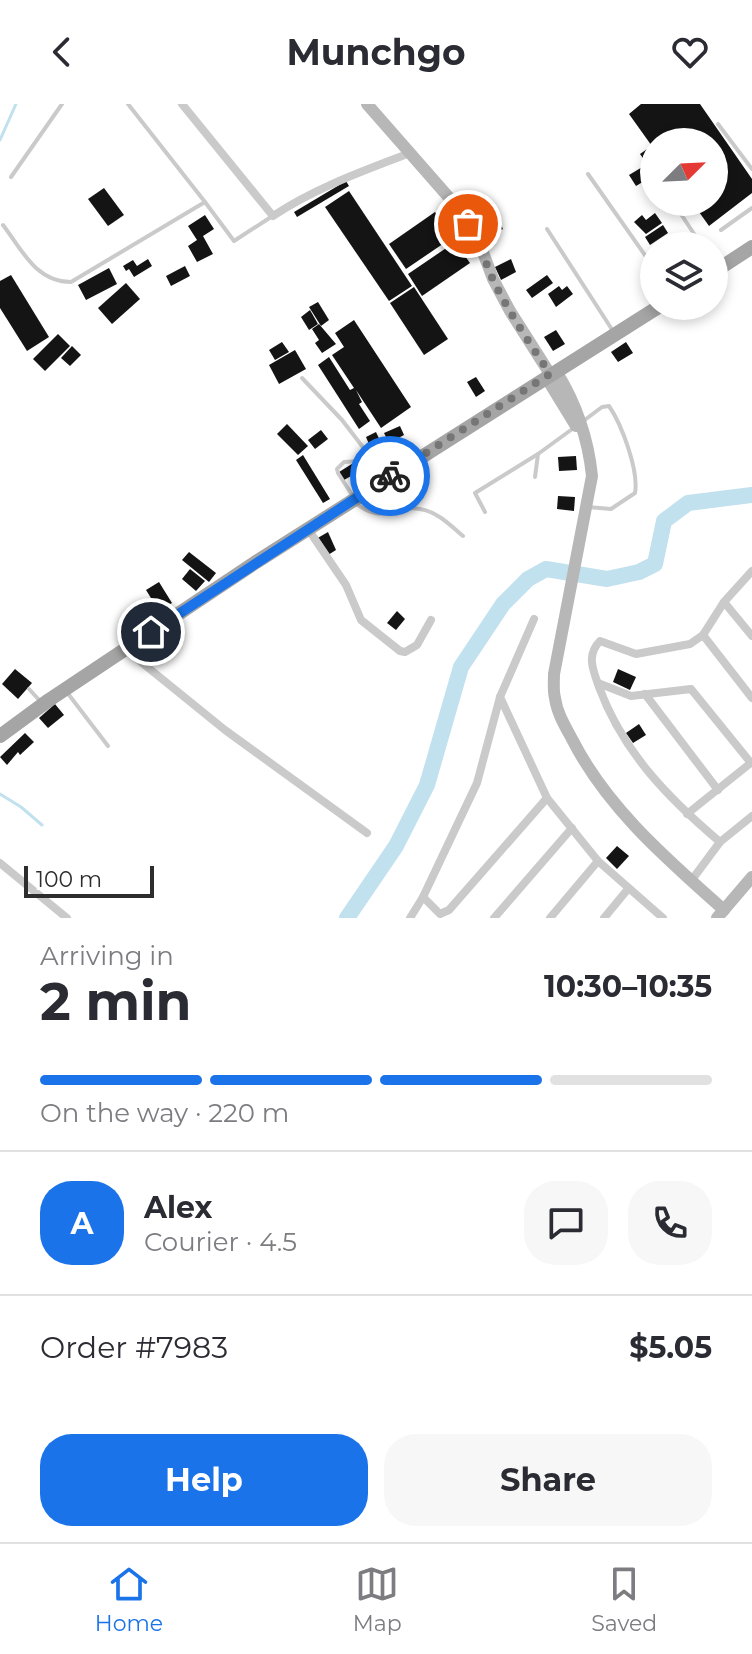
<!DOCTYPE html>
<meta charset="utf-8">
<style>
:root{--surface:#fff;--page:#f7f7f7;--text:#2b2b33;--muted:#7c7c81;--line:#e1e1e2;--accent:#1a73e8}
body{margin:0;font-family:Montserrat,sans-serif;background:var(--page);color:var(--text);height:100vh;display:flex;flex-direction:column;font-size:30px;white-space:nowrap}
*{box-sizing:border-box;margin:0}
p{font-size:26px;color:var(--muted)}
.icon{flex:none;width:44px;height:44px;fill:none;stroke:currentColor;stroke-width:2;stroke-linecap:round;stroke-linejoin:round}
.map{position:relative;height:814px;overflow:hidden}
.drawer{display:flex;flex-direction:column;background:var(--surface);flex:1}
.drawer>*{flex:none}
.needle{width:52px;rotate:66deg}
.fabs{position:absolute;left:640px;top:24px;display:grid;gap:16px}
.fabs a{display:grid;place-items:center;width:88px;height:88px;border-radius:50%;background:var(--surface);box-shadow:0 4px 12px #0003;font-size:40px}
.scale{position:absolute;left:24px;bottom:20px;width:130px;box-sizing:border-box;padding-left:8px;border:4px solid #2d2d2d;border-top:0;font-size:22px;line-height:28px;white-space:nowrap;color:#2d2d2d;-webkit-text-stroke:6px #fff;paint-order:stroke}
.pin{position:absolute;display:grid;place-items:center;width:68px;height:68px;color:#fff;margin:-34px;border:4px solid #fff;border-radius:50%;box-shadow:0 2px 8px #0007}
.courier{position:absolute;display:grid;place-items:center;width:80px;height:80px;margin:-40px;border:6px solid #1a73e8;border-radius:50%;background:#fff;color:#222;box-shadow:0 2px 10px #0007}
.summary em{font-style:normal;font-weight:700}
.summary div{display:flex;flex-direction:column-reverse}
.summary{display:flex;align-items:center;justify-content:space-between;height:136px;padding:0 40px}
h1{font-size:52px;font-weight:700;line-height:60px}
.bar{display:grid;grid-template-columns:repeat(4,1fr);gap:12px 8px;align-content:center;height:96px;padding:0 40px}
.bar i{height:10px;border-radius:6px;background:var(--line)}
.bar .current{background:var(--accent)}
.bar p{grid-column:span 4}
.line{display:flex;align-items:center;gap:20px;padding:0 40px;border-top:2px solid var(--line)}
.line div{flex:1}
.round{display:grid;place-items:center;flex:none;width:84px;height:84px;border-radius:32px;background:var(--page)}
.primary-button{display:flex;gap:16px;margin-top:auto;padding:16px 40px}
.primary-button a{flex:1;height:92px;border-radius:32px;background:var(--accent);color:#fff;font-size:32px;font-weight:700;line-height:92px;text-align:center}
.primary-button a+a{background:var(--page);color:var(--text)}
header{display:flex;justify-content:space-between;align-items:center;height:104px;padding:0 40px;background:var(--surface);font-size:36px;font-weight:700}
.dock{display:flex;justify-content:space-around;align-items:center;height:112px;border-top:2px solid var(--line);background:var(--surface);font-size:22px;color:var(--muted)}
.dock a{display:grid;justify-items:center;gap:4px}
.dock .current{color:var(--accent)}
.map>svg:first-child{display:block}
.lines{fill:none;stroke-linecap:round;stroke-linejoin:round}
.stream{stroke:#c2e1ee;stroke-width:3}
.river{stroke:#c2e1ee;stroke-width:16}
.building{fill:#141414}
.lane{stroke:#cacaca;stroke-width:4}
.street{stroke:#cacaca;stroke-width:8}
.secondary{stroke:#b7b7b7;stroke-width:12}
.primary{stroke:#a5a5a5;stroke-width:14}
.done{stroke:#767676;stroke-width:8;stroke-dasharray:0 14.4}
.route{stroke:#1a73e8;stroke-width:10}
</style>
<header><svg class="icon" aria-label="back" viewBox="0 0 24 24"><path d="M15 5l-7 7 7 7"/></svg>Munchgo<svg class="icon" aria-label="heart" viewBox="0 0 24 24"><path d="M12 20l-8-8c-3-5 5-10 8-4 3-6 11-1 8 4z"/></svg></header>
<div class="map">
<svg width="752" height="814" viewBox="0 0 752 814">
<rect width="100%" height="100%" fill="#fff"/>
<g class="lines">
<g class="stream">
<polyline points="0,36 16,0"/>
<polyline points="0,690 21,703 42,721"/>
</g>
<polyline class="river" points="347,814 396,742 427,681 461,563 503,500 528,475 546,465 607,475 639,468 655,460 664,417 688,399 752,391"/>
</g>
<g class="building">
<polygon points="641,0 700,0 752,75 752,89 709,122 692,98 714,98 714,38 654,38 654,45 629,10"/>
<polygon points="650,43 654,48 654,65 652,67 640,50"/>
<polygon points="644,62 651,73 636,82 629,71"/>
<polygon points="346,77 349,82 297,113 294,108"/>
<polygon points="104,84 124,111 108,122 88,95"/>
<polygon points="349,87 412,182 389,197 325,103"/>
<polygon points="435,108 453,133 406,165 389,140"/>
<polygon points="655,109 662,119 646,130 634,118 642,111 646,116"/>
<polygon points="205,111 214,125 203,132 213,150 197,158 188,142 197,136 188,122"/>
<polygon points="498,115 503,125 481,136 477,126"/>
<polygon points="663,121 668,129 650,141 645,133"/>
<polygon points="455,138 470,159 422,192 408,170"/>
<polygon points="148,155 152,162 134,173 129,165 126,167 123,162 133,156 137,162"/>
<polygon points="511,155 516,168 501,176 495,163"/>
<polygon points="185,162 190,172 171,182 166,172"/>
<polygon points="109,164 117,180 86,196 78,181"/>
<polygon points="11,171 49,233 27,247 0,204 0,177"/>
<polygon points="547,171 553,179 532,194 526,186"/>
<polygon points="126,179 140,195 112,220 98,204"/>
<polygon points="559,182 562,186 567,182 573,190 556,203 548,190"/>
<polygon points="414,183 448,235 424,251 390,199"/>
<polygon points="318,198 329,216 321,222 309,203"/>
<polygon points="310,206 318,220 309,226 301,213"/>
<polygon points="354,216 411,303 381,324 356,286 362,298 359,300 370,317 359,325 318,261 329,253 350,286 354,284 332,251 344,243 335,229"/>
<polygon points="319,220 336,240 322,249 315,239 319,236 312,225"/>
<polygon points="556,226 565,240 553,247 544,233"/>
<polygon points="58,230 70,242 45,267 33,255"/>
<polygon points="282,238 289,248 275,256 269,246"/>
<polygon points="626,238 633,249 618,258 611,248"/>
<polygon points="72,242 81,251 70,262 61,254"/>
<polygon points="295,246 306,265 279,280 269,261"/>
<polygon points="476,273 485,287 476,293 467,278"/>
<polygon points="287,320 308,342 298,351 277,330"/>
<polygon points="400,322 404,331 389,339 384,329"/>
<polygon points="321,326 328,335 315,345 308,336"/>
<polygon points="376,328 382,341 371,345 366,333"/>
<polygon points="400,338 405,349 385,358 380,347"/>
<polygon points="303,351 330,395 323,399 296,356"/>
<polygon points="576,352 577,366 559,367 558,353"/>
<polygon points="355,358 360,367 344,376 339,368"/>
<polygon points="558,392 575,393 574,407 557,405"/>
<polygon points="328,428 336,446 328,451 316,435"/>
<polygon points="189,448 216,469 209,478 182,456"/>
<polygon points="190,465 205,477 196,487 182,475"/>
<polygon points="159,478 172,499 159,507 146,486"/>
<polygon points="397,507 405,515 396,526 387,519"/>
<polygon points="15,565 32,579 18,595 2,580"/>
<polygon points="618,565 636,573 630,586 613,578"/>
<polygon points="55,600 64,611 48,624 39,614"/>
<polygon points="639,620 646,631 633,639 626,629"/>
<polygon points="25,629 34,638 20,651 18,648 7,661 0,653"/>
<polygon points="617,742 629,752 617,765 606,754"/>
</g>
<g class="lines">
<g class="lane">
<polyline points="128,0 205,98"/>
<polyline points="718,20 752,65"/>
<polyline points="588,70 654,164"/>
<polyline points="11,73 62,0"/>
<polyline points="673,98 702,142"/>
<path d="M3 121C22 146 36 178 71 178L205 98 234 137 271 113"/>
<polyline points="547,125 613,227"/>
<polyline points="721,126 752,104"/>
<polyline points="302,274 342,316 386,373"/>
<path d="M582 318 602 303 609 302C622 321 639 367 635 389L611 405 588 403"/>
<polyline points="535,373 538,350"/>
<polyline points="354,394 338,369 337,365 344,358 359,357 380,376"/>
<path d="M354 398C384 422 391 400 420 405 438 408 450 421 463 432"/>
<polyline points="485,408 475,389 538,350 575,323"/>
<polyline points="29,585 41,598"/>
<polyline points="66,587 108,642"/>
</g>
<g class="street">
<path d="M182 0 273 112C315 84 363 67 410 49"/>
<polyline points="308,425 346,481 361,516 400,547 405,548 417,541 431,516"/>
<polyline points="724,498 752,532"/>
<polyline points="703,531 752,594"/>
<polyline points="125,545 225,626 367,729"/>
<polyline points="598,579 631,592 691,585 751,659"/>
<polyline points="645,590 718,686"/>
<polyline points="500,593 547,694 598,757 663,814"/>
<polyline points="687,710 752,658"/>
<path d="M720 738C668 694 623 648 599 583 593 566 586 551 600 537L636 550 690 540 703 531 724 498 752 467"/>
<polyline points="0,759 67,814"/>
<polyline points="691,777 720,738 752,712"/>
<polyline points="423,793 440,810 449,806 547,694"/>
<polyline points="410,814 423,793 477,679 500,593 534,515"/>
<polyline points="494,814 572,724"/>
<polyline points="550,814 598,757"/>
<polyline points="604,814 628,785"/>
</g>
<g class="secondary">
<polyline points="367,0 459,105 478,135 493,175 510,207 550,270"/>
<path d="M556 267C576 299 588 333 592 372L554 570C554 578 553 587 555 594 557 609 565 622 572 635 607 704 667 755 724 806"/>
<polyline points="546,273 576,322"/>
<polyline points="717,814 752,773"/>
</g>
<g class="primary">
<polyline points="714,168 752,143"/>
<polyline points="0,632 49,596 256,458 660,202"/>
</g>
</g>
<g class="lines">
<path class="done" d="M390 372 550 270C530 240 510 210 494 178 485 158 480 138 468 120"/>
<polyline class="route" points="151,528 390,372"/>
</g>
</svg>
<div class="fabs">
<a><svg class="needle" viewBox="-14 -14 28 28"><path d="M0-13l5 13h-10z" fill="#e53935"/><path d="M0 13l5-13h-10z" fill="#7c7c81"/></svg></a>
<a><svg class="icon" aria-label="layers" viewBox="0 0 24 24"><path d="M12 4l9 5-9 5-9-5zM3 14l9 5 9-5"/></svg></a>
</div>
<div class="scale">100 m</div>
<div class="pin" style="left:468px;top:120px;background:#ea580c"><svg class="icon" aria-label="bag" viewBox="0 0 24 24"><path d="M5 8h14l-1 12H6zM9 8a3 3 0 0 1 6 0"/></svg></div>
<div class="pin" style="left:151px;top:528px;background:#1f2937"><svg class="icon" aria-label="home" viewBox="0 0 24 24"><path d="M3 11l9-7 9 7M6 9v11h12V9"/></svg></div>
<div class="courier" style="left:390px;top:372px"><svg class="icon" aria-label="bike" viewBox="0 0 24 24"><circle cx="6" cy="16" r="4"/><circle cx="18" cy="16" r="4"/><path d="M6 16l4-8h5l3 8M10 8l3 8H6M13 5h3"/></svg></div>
</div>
<section class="drawer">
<div class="summary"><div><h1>2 min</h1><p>Arriving in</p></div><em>10:30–10:35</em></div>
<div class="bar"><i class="current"></i><i class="current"></i><i class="current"></i><i></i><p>On the way · 220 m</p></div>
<div class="line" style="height:144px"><b class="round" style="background:var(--accent);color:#fff">A</b><div><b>Alex</b><p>Courier · 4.5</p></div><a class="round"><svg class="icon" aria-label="chat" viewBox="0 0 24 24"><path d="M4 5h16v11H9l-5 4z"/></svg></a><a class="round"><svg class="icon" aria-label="phone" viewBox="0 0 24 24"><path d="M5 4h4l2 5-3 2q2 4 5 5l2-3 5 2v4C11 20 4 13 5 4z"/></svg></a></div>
<div class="line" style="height:104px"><div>Order #7983</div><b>$5.05</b></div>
<div class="primary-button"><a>Help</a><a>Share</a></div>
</section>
<nav class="dock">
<a class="current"><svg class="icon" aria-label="home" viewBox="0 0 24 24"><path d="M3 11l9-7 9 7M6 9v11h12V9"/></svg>Home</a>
<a><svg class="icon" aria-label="map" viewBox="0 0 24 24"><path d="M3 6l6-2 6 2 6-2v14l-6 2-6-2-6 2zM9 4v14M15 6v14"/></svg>Map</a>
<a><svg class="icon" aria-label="saved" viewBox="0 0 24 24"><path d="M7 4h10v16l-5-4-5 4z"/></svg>Saved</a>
</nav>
